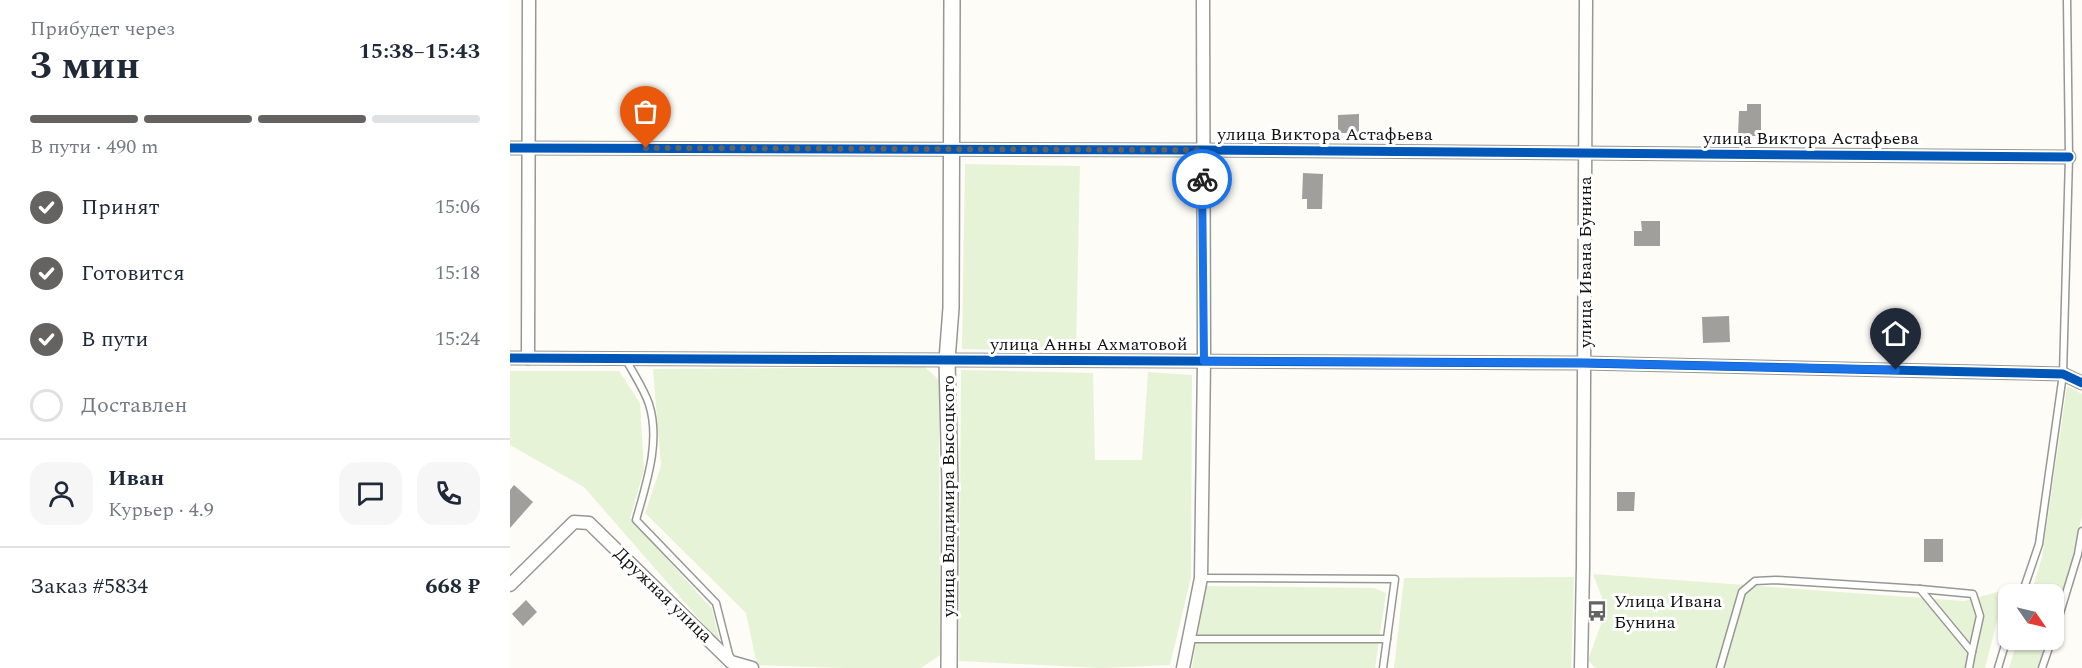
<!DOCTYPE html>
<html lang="ru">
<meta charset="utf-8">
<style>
:root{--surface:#fff;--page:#f6f6f7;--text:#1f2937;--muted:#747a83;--line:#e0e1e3;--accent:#646362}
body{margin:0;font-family:Spectral,serif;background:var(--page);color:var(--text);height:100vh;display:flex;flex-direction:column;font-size:22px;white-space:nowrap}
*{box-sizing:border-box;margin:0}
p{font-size:20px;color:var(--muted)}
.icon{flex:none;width:33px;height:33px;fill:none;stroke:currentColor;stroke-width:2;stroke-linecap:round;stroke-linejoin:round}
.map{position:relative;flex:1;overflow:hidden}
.panel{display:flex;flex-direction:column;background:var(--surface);width:510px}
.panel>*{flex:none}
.needle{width:39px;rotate:124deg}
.buttons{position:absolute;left:1488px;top:584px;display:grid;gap:12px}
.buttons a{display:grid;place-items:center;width:66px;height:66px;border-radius:12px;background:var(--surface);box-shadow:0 2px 4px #0004;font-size:30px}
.pin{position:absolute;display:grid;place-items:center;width:51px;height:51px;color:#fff;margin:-62px -26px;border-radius:50% 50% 50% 0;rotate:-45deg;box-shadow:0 0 6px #0007}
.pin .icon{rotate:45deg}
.courier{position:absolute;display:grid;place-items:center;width:60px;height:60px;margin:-30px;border:4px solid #1a73e8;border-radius:50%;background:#fff;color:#222;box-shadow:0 2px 8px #0007}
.overview em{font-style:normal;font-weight:700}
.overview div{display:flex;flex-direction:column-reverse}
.overview{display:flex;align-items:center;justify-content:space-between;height:102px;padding:0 30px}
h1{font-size:39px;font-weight:700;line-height:45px}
.bar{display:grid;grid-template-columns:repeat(4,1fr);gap:9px 6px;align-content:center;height:72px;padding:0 30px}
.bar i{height:8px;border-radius:4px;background:var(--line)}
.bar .current{background:var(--accent)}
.bar p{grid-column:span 4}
.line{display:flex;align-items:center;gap:15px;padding:0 30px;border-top:2px solid var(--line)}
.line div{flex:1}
.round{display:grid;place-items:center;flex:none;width:63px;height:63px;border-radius:18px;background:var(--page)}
ol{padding:0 30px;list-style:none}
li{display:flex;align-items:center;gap:18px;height:66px}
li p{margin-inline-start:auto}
li .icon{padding:6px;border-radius:50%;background:var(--accent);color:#fff;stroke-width:4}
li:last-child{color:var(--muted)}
li i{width:33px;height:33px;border:3px solid var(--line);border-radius:50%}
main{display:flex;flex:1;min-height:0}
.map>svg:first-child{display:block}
.green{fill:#e7f3d7}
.building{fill:#a19f9c}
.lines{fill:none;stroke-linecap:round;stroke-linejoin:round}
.service-casing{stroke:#979795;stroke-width:9}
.minor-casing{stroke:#979795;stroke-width:15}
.tertiary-casing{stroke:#979795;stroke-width:18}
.service{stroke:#fffffe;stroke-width:6}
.minor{stroke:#fffffe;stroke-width:12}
.tertiary{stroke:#fffffe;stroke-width:15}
.cycleway-casing{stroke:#fff;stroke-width:13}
.cycleway{stroke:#0057b8;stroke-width:9}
.done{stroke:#646362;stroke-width:6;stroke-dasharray:0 10.8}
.route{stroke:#1a73e8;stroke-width:8}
.labels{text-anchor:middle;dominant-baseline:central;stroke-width:6;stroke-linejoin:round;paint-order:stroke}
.street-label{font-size:18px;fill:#111;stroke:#fff}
.poi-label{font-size:18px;fill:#111;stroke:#fff;text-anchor:start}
</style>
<main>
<section class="panel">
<div class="overview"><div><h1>3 мин</h1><p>Прибудет через</p></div><em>15:38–15:43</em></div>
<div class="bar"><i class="current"></i><i class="current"></i><i class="current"></i><i></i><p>В пути · 490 m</p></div>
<ol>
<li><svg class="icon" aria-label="check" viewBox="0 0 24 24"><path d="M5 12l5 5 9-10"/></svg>Принят<p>15:06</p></li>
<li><svg class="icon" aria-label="check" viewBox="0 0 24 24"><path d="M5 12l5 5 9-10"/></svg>Готовится<p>15:18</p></li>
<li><svg class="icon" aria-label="check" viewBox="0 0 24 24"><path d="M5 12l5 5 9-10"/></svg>В пути<p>15:24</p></li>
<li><i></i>Доставлен</li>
</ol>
<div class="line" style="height:108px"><a class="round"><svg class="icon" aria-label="person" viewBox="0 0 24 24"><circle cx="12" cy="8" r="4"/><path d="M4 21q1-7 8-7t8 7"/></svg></a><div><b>Иван</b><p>Курьер · 4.9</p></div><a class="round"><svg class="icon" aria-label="chat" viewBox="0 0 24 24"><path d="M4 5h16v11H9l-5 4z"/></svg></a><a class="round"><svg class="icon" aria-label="phone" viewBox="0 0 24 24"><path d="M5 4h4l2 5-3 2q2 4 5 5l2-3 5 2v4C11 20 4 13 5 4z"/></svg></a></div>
<div class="line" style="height:78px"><div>Заказ #5834</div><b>668 ₽</b></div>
</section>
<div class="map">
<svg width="1572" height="668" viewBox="0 0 1572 668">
<rect width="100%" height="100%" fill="#fdfcf7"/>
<g class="green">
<polygon points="455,164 570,166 566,351 452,349"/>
<polygon points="415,367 429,380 430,655 411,668 335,668 247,665 236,613 135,513 151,466 143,369"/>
<polygon points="451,370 583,373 585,460 632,460 638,372 682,375 681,577 660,665 591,668 449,661"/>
<polygon points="0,371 109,371 130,403 134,470 120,518 202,609 210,643 74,487 0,445"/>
<polygon points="1557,386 1572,394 1572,515 1562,561 1544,624 1544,594 1521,594 1532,557"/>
<polygon points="1083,574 1454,601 1495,590 1475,668 1085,668 1078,660 1091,624 1092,598"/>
<polygon points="1064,577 1061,668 884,668 894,578"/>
<polygon points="695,586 864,588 876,593 865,668 682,668"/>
<polygon points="1508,639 1539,639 1529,668 1499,668"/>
</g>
<g class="building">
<polygon points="1237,104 1251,104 1251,136 1228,136 1229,111 1237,111"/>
<polygon points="849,114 849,133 828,133 828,115"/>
<polygon points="793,173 813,174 812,209 797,209 797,199 792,199"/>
<polygon points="1131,221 1150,221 1150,246 1124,246 1124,231 1132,231"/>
<polygon points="1219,316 1220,342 1193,343 1192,317"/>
<polygon points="4,485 23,502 0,528 0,490"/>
<polygon points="1107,492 1125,492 1124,511 1107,511"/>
<rect x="1414" y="539" width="19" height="23"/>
<polygon points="16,600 27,612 13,626 2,614"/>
</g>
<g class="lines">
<g class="service-casing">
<g id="service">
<path d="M115 358C123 373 134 389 139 404 151 442 136 484 126 520L206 603 220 658"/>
<polyline points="691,578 885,579 873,668"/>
<polyline points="1410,589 1463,594 1470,616 1462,652"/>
<polyline points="1512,594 1529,544 1553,374 1559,157 1557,0"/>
<polyline points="1544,633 1568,554 1572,531"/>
<polyline points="679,639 877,639"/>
<polyline points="1210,668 1232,592 1245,581 1266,580 1410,589 1462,652 1459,668"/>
<polyline points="1488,668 1498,635"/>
<polyline points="1532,668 1542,639"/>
</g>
</g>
<g class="minor-casing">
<g id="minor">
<polyline points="0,148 692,150 1559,157"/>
<polyline points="0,358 1074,363 1553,374 1572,383"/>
<polyline points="18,358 19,0"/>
<polyline points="0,585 64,522 79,523 221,662 242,668"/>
<polyline points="673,668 691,578 694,361 693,0"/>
<polyline points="1071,668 1073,566 1076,0"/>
</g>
</g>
<g class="tertiary-casing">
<polyline id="tertiary" points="439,668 440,485 437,360 441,308 442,0"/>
</g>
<use href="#service" class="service"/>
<use href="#minor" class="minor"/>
<use href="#tertiary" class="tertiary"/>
<g class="cycleway-casing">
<g id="cycleway">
<polyline points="0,148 692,150 1559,157"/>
<polyline points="0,358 1074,363 1553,374 1572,383"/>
</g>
</g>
<use href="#cycleway" class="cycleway"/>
</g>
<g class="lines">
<polyline class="done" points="136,148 692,150 692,179"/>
<polyline class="route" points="692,179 694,361 1074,363 1386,370"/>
</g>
<defs>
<g id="bus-bare" transform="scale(1.62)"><path d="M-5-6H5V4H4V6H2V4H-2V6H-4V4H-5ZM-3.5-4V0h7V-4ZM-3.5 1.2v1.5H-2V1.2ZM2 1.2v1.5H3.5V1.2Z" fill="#646362" stroke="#fff" stroke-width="2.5" paint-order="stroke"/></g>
</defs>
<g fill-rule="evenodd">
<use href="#bus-bare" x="1087" y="611"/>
</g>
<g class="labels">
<g class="street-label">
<text x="815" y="134">улица Виктора Астафьева</text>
<text x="1301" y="138">улица Виктора Астафьева</text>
<text transform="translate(1075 262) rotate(-90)">улица Ивана Бунина</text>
<text x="579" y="344">улица Анны Ахматовой</text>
<text transform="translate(438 496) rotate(-90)">улица Владимира Высоцкого</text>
<text transform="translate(153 595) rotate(44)">Дружная улица</text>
</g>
<g class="poi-label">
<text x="1104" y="601">Улица Ивана<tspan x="1104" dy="21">Бунина</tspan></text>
</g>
</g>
</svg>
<div class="buttons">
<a><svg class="needle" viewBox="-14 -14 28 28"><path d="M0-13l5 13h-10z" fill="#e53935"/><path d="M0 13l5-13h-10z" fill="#747a83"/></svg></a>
</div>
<div class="pin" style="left:136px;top:148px;background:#ea580c"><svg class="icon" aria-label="bag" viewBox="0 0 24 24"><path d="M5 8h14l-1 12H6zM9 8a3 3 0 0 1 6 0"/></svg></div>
<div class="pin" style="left:1386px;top:370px;background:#1f2937"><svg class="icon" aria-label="home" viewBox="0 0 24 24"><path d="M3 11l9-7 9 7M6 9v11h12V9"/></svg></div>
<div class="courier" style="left:692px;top:179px"><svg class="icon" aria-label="bike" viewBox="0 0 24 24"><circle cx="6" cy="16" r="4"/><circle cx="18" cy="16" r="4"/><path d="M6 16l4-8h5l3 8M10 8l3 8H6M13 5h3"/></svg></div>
</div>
</main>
